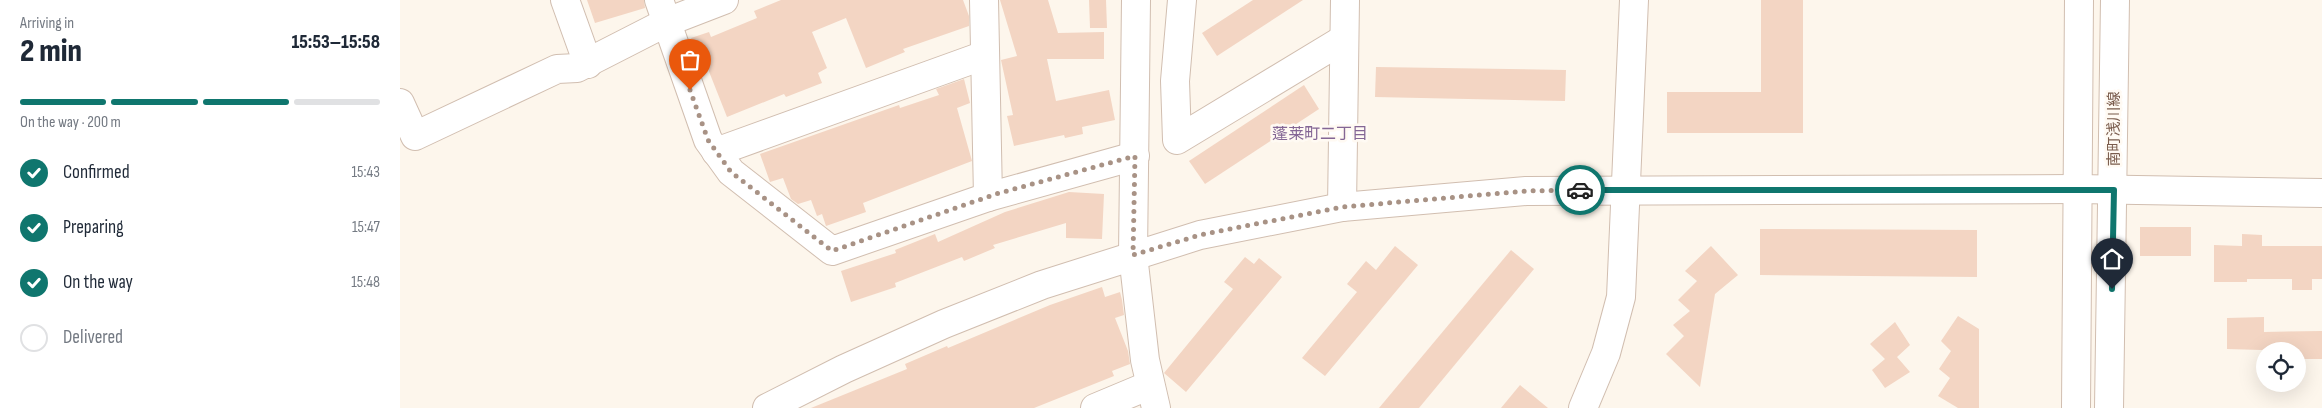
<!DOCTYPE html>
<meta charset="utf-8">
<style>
:root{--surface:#fff;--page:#f2f2f3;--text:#1f2937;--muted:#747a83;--line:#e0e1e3;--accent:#0f766e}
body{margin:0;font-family:"Sofia Sans Condensed","Noto Sans JP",sans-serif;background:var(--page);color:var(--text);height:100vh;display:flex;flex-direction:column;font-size:19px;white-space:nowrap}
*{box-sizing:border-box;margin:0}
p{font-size:16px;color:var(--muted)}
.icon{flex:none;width:28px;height:28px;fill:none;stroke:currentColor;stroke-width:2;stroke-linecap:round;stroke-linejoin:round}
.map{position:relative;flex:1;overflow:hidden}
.sheet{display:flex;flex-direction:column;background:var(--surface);width:400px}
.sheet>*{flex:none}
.tools{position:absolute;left:1856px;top:342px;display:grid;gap:10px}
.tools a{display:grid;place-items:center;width:50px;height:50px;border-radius:50%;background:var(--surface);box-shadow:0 5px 20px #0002;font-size:25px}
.pin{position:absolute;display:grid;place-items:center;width:42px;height:42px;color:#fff;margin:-51px -21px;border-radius:50% 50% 50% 0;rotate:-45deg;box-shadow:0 0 5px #0007}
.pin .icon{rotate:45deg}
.courier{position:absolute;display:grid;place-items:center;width:50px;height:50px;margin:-25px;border:4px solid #0f766e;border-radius:50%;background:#fff;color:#222;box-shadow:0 1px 6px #0007}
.head em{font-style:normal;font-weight:800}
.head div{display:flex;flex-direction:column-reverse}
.head{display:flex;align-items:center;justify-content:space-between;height:85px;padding:0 20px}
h1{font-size:32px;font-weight:800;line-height:38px}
.bar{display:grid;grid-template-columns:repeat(4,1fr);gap:8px 5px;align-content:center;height:60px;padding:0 20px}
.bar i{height:6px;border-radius:4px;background:var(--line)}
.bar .selected{background:var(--accent)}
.bar p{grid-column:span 4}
ol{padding:0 20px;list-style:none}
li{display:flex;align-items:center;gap:15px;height:55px}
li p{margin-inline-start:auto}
li .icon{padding:5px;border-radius:50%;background:var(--accent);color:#fff;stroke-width:4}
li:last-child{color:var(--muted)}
li i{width:28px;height:28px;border:2px solid var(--line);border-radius:50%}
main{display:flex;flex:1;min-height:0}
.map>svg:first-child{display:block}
.building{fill:#f3d5c3}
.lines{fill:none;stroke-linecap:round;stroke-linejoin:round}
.minor-casing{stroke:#d1beb0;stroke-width:30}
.minor{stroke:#fff;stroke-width:28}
.done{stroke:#a89285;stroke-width:5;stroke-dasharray:0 9}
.route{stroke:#0f766e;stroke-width:6}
.labels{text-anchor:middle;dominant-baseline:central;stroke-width:5;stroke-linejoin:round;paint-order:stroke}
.street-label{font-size:15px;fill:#7a5c4d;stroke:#fffaf3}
.neighbourhood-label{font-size:16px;fill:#846695;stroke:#fffaf3}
</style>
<main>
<section class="sheet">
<div class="head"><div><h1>2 min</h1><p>Arriving in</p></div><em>15:53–15:58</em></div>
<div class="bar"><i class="selected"></i><i class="selected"></i><i class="selected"></i><i></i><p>On the way · 200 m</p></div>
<ol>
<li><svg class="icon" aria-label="check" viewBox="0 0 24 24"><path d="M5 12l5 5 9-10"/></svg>Confirmed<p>15:43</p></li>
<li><svg class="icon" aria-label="check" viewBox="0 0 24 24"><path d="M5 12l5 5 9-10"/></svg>Preparing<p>15:47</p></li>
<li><svg class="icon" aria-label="check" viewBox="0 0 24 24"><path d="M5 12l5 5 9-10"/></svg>On the way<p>15:48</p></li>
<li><i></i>Delivered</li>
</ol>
</section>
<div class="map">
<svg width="1922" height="408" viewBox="0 0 1922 408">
<rect width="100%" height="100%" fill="#fdf6ec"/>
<g class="building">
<polygon points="187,0 244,0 245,8 195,23"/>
<polygon points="381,0 563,0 569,16 569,26 503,49 505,52 466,68 446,18 412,32 427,68 418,73 422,83 386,97 384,94 327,117 308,69 305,71 291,38 309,32 311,37 357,18 354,11"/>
<polygon points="600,0 648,0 658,33 704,32 704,59 647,59 656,101 709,90 715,120 682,127 683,134 665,138 664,135 614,146 607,116 613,115 601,60 617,56"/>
<polygon points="689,0 706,0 707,28 690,28"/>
<polygon points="853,0 903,0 817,56 802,33"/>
<polygon points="1361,0 1403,0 1403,133 1267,133 1267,92 1361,92"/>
<polygon points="976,67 1166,70 1165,101 975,97"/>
<polygon points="564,79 570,103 557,108 572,161 463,203 466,212 426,226 422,214 417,216 411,200 398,204 391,199 383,178 370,182 360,154 499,105 500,108 539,95 536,89"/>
<polygon points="904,85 919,109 805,184 789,161"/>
<polygon points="669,192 704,194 702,239 666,238 666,223 593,245 595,248 564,261 562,257 495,283 496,287 451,302 441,271 496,253 495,250 535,234 538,242 605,212"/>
<rect x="1740" y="227" width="51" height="29"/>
<polygon points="1360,229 1577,230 1577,277 1360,275"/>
<polygon points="1842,234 1862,235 1862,246 1922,246 1922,279 1912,279 1912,290 1892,290 1892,279 1847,279 1847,282 1814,282 1814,245 1842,246"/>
<polygon points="995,246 1018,265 925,376 902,358 957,292 947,284 966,261 976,270"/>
<polygon points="1311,246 1338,275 1315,294 1300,387 1266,354 1284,336 1273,325 1290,311 1278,300 1297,281 1285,271"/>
<polygon points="1111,250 1134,269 1019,408 979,408"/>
<polygon points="845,257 854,264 859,258 882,277 786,392 764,373 833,289 824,282"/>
<polygon points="702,287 705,297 720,292 722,300 724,315 715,318 728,351 730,364 712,371 714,376 634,408 411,408 507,369 505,364 547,346 548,348 650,305"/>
<polygon points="1558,316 1579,329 1579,408 1558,408 1538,396 1550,378 1539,369 1551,351 1541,341"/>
<polygon points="1864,317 1864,332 1922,331 1922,359 1898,359 1898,351 1827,349 1827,318"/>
<polygon points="1495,322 1510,345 1497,357 1510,372 1485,388 1472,370 1485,359 1470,344"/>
<polygon points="1120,385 1148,408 1101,408"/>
</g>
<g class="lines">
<g class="minor-casing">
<g id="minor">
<polyline points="165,0 188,64"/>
<polyline points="259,0 308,140 331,172 432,251 588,197 735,156"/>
<polyline points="584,0 588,197"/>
<polyline points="736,0 733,255 745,360 756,408"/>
<polyline points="782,0 775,81 777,140 944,39"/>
<polyline points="0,103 15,136 157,69 177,68 267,22 324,0"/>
<polyline points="316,152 585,55"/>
<polyline points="942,207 945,0"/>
<polyline points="367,408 444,369 544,324 642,285 800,235 942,207 1126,191 1677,189 1922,193"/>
<polyline points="695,408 750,385"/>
<polyline points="1183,408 1206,353 1221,297 1234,0"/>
<polyline points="1676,408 1679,0"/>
<polyline points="1709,408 1715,0"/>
</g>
</g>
<use href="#minor" class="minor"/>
</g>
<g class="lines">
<polyline class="done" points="290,90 308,140 331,172 432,251 596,194 735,156 733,255 800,235 942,207 1126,191 1180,190"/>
<polyline class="route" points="1180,190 1714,190 1712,289"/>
</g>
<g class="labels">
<g class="street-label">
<text transform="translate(1714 129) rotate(-90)">南町浅川線</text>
</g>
<g class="neighbourhood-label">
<text x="920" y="134">蓬莱町二丁目</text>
</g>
</g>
</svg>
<div class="tools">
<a><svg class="icon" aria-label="locate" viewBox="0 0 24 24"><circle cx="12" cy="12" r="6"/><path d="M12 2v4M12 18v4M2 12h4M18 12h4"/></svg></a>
</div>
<div class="pin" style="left:290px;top:90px;background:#ea580c"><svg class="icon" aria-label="bag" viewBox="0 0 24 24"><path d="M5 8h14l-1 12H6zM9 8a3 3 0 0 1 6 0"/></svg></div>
<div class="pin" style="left:1712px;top:289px;background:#1f2937"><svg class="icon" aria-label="home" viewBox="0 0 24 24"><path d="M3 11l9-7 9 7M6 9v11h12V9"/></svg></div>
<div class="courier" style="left:1180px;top:190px"><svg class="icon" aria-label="car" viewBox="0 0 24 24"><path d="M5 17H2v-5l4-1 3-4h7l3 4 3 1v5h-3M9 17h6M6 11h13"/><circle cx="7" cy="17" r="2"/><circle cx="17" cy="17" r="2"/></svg></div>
</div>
</main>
